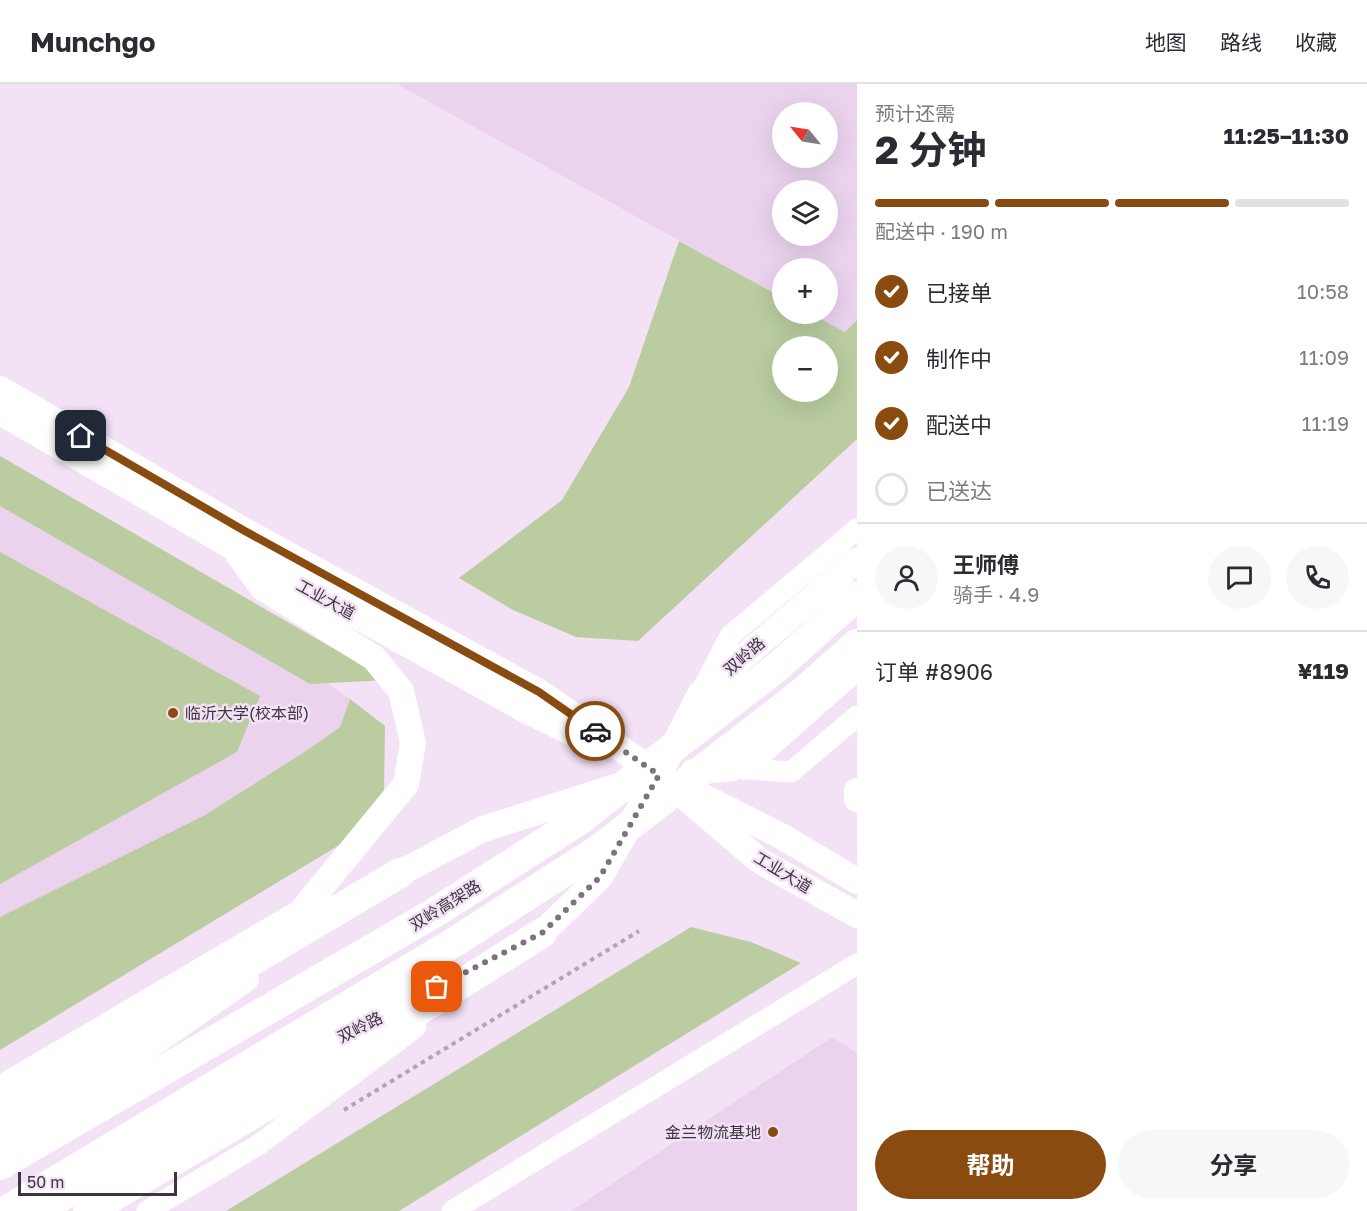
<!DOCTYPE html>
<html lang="zh">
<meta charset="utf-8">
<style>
:root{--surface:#fff;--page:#f7f7f7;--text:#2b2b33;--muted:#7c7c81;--line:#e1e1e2;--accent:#8a4b11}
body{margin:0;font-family:"Golos Text","Noto Sans SC",sans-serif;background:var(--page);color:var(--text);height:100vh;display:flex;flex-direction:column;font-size:22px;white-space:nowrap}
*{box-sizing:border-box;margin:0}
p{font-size:20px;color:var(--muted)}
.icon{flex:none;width:33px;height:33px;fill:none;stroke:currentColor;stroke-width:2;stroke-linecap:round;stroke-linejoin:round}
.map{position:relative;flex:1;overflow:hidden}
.details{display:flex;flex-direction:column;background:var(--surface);width:510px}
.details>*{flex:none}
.needle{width:39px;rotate:300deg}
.buttons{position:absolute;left:772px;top:18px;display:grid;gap:12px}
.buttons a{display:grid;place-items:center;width:66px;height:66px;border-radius:50%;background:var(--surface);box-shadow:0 6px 24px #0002;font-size:30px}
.scale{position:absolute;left:18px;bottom:15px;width:159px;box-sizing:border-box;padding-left:6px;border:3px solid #3d363e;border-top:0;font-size:16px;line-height:21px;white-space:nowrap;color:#3d363e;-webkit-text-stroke:4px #f3e1f6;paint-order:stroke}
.pin{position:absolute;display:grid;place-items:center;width:51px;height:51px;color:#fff;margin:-26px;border-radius:12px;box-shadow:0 3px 9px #0006}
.courier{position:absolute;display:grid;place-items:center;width:60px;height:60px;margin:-30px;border:4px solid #8a4b11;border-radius:50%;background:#fff;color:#222;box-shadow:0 2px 8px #0007}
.head em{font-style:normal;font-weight:700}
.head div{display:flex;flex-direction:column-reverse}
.head{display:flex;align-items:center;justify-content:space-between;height:102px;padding:0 18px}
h1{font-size:39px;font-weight:700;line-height:45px}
.bar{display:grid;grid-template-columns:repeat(4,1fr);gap:9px 6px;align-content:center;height:72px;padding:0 18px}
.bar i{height:8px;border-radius:4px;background:var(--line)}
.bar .active{background:var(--accent)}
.bar p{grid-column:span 4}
.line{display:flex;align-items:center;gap:15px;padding:0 18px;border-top:2px solid var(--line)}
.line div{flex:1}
.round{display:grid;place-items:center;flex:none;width:63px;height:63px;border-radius:32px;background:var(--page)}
ol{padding:0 18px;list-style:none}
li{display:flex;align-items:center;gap:18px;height:66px}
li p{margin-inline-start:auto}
li .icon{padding:6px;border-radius:50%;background:var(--accent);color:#fff;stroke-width:4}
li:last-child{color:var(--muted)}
li i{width:33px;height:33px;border:3px solid var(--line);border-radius:50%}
.primary-button{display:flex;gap:12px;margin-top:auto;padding:12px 18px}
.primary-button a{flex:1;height:69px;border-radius:36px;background:var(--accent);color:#fff;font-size:24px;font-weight:700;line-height:69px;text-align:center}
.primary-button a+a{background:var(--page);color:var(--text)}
header{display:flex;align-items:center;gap:36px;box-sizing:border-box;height:84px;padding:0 30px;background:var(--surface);border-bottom:2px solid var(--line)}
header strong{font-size:28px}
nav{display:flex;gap:33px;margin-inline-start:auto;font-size:21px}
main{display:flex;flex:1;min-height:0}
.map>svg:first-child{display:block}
.built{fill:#ebd3ee;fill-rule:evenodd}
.green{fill:#bacca0;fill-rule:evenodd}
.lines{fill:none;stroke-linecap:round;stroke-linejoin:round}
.path{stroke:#b2a4b4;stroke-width:4;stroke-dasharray:4.5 4.5;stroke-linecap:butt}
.minor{stroke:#fff;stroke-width:21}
.major{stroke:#fff;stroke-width:26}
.highway{stroke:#fff;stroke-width:30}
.done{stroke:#7d727e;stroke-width:6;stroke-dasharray:0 10.8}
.route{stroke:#8a4b11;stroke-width:8}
.poi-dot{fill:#8a4b11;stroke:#f3e1f6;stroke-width:2}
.labels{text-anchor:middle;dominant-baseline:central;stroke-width:5;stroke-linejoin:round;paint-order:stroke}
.street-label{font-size:16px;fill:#3d363e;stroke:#f3e1f6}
.poi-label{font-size:16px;fill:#3d363e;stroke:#f3e1f6;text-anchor:start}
</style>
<header>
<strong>Munchgo</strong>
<nav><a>地图</a><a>路线</a><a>收藏</a></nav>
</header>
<main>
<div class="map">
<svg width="857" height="1127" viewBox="0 0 857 1127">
<rect width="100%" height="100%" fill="#f3e1f6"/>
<g class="built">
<path d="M397 0H857V236L845 249 811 230H828V184H783V214ZM783 28H828V74H783ZM783 106H828V152H783Z"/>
<polygon points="0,409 308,585 350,615 340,643 309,665 205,731 0,833"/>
<polygon points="832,953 857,969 857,1127 571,1127"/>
</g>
<g class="green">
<path d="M679 157 783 214V230H811L845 248 857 236V355L638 557 576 553 513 526 459 494 562 416 629 303ZM783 262H828V308H783Z"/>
<polygon points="0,372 388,596 310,600 0,422"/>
<polygon points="0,468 260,612 237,668 0,800"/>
<polygon points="350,615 385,642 384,708 341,760 0,966 0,833 205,731 309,665 340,643"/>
<polygon points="691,843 751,858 801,879 399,1127 226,1127"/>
</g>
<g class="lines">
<polyline class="path" points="344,1026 639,847"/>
<g class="minor">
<polyline points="703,604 730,552 857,445"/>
<polyline points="732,684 791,688 857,632"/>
<polyline points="0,1002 305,823 320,817"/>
<polyline points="147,1127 258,1061 416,943"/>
<polyline points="452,1127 857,880"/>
</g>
<g class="major">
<polyline points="0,305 243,446 539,608 659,691 760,777 857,831"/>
<polyline points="0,328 233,463 520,623 583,654"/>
<polyline points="238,470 263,504 374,574 401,607 413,659 406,700 305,823"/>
<polyline points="693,688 732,684 764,665 857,583"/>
<polyline points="857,707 857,715"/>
<polyline points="694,708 783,753 857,797"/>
<polyline points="385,799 400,789 483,745 619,702"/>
<polyline points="523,859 542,849 600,793 659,691 700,610 857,476"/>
<polyline points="0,1056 104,993 246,895"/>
<polyline points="41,1127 268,990 413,915"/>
</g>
<g class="highway">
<polyline points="0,1026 400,789"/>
<polyline points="0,1081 434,829 578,737 775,585 857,512"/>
<polyline points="6,1127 453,859 598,766 798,612 857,560"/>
<polyline points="88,1127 273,1018 542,849"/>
</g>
</g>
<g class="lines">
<polyline class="done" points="437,903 542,849 600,793 659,691 595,647"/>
<polyline class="route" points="81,352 243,446 539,608 595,647"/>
</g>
<g class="poi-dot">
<circle cx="173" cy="629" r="6"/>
<circle cx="773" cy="1048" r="6"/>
</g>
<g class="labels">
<g class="street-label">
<text transform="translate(326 515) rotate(29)">工业大道</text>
<text transform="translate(744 572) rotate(-41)">双岭路</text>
<text transform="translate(783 788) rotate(31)">工业大道</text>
<text transform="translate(445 821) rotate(-32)">双岭高架路</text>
<text transform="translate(360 943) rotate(-27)">双岭路</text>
</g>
<g class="poi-label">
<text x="185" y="629">临沂大学(校本部)</text>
<text x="761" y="1048" text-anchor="end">金兰物流基地</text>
</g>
</g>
</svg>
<div class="buttons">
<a><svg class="needle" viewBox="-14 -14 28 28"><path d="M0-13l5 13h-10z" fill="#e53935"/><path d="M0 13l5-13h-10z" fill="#7c7c81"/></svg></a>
<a><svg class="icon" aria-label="layers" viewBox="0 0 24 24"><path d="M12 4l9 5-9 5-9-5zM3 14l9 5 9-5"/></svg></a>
<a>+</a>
<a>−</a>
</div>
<div class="scale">50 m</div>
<div class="pin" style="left:437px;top:903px;background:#ea580c"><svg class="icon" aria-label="bag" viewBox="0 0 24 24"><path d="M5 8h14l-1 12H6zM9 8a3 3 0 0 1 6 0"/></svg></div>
<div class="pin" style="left:81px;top:352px;background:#1f2937"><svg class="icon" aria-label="home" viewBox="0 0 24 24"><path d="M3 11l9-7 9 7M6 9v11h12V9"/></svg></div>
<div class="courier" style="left:595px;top:647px"><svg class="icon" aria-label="car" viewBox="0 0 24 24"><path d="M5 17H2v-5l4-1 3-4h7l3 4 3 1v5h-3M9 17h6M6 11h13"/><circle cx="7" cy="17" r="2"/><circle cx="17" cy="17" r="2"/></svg></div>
</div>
<section class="details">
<div class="head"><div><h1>2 分钟</h1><p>预计还需</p></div><em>11:25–11:30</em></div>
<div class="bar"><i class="active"></i><i class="active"></i><i class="active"></i><i></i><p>配送中 · 190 m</p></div>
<ol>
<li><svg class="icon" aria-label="check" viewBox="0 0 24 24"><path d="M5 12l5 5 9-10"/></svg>已接单<p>10:58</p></li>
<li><svg class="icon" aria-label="check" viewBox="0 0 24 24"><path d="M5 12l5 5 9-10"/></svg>制作中<p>11:09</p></li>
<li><svg class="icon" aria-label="check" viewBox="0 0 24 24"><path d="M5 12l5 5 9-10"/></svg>配送中<p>11:19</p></li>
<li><i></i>已送达</li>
</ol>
<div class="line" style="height:108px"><a class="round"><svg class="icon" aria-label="person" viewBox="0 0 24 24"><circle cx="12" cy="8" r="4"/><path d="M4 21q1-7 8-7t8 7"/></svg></a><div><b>王师傅</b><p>骑手 · 4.9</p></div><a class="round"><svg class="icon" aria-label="chat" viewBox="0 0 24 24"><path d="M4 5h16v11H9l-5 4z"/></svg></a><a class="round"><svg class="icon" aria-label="phone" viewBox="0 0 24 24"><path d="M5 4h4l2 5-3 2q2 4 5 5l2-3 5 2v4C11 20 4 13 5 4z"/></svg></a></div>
<div class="line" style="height:78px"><div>订单 #8906</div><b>¥119</b></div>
<div class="primary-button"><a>帮助</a><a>分享</a></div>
</section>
</main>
